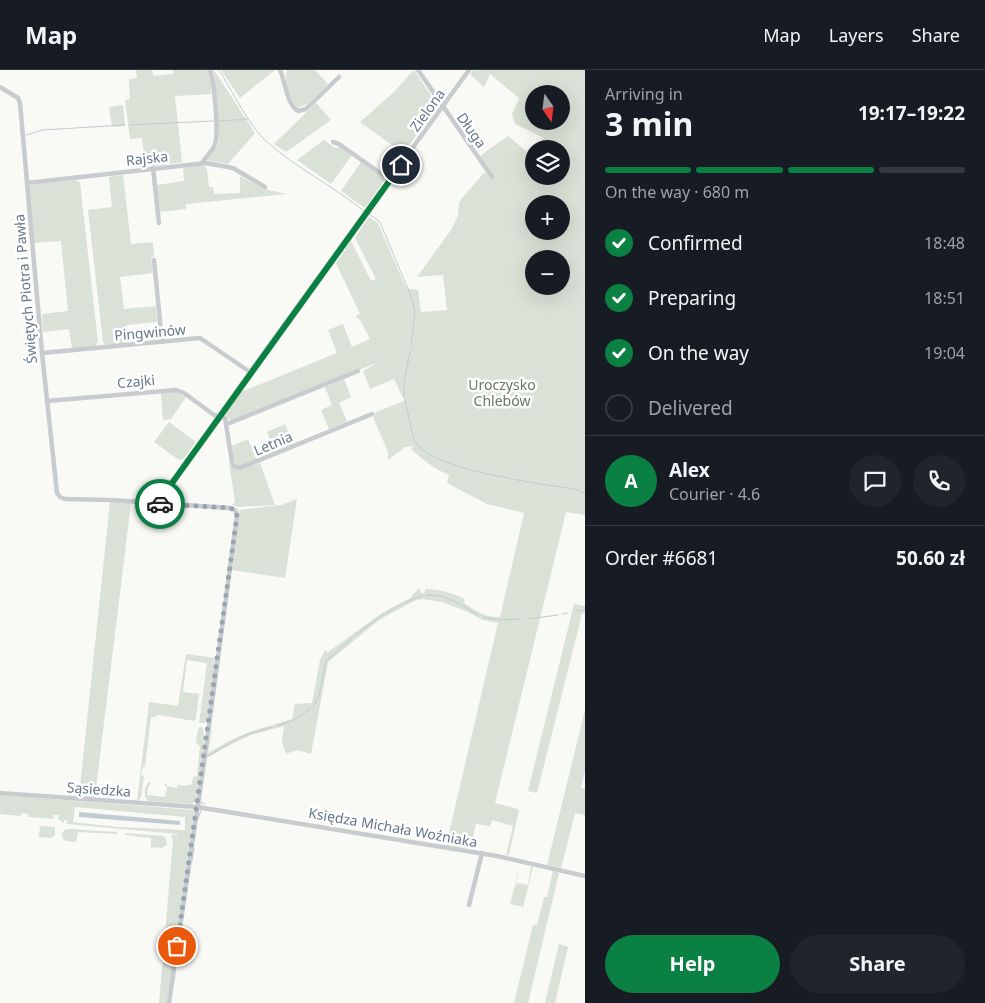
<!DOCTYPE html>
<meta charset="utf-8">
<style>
:root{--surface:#171b24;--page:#20242c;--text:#f1f3f6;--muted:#9ea1a6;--line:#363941;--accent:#0b8043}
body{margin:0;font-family:"Noto Sans",sans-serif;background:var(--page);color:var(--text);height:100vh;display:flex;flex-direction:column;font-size:19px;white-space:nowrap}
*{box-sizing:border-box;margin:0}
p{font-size:16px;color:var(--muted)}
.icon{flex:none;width:28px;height:28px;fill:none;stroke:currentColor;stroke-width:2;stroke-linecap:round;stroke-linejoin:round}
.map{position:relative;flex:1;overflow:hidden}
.side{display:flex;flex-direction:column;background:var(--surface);width:400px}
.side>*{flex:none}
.needle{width:32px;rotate:166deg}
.fabs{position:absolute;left:525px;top:15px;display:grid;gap:10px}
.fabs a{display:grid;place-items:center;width:45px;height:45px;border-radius:50%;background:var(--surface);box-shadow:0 5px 20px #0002;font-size:25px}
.pin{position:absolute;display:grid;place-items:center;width:42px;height:42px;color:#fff;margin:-21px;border:2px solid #fff;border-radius:50%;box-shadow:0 1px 5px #0007}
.courier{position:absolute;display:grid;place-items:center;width:50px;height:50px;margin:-25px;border:4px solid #0b8043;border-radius:50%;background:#fff;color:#222;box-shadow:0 1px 6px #0007}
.head em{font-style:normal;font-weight:700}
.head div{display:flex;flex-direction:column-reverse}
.head{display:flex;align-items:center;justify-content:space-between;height:85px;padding:0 20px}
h1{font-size:32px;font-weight:700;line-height:38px}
.bar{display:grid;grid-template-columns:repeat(4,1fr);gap:8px 5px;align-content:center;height:60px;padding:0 20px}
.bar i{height:6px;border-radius:4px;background:var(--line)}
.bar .selected{background:var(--accent)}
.bar p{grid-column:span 4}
.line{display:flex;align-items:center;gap:12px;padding:0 20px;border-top:1px solid var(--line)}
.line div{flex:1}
.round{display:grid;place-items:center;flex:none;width:52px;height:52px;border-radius:26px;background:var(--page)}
ol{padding:0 20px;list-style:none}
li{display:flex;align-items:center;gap:15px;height:55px}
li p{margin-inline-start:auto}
li .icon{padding:5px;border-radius:50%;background:var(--accent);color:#fff;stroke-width:4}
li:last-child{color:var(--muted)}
li i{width:28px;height:28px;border:2px solid var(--line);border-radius:50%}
.primary-button{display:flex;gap:10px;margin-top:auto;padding:10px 20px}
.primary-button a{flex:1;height:58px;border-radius:30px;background:var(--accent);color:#fff;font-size:20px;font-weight:700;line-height:58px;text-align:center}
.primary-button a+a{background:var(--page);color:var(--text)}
header{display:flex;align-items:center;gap:30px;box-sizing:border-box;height:70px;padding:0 25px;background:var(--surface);border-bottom:1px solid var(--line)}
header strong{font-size:24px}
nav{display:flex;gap:28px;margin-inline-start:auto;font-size:18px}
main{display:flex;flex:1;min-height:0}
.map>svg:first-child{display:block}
.green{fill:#dae1d6;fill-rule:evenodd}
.water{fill:#c1ccd1}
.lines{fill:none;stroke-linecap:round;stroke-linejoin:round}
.stream{stroke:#c1ccd1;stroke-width:1}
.minor{stroke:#c8cccf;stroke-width:4.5}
.done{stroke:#99a5af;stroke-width:5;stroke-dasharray:0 9}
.route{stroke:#0b8043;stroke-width:6}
.labels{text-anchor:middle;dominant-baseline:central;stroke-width:5;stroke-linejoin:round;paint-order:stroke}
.street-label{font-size:14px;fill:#657889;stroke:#fff}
.park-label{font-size:14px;fill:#657a60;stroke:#fff}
</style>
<header>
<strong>Map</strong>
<nav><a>Map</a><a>Layers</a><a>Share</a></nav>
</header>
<main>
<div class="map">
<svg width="585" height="933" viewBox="0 0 585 933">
<rect width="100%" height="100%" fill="#f9f9f6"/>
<g class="green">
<path d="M136 0H152L153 6 173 4V0H207C213 6 211 16 211 24L175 26 182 92 145 97 142 68 130 69 125 30 130 29 129 9 137 8Z"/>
<polygon points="214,0 255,63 228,94 207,90 218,74 219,69"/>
<polygon points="221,0 275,0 240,28"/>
<path d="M287 0H315L328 14 309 33 298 38C291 32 283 9 287 0Z"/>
<polygon points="414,0 438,36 403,83 360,52 393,23"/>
<path d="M473 0H585V445L566 442 495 733 518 739 519 741 509 784 506 786 513 756 492 750 490 756 476 754 470 779 446 776 498 553 483 550 466 541 442 532 422 529 414 531 379 550 328 592 311 684 297 680 286 684 282 672 284 656 251 665 230 675 207 688 201 731 207 735 200 734 211 660H212L208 683 229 671 249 662 292 649 295 634 312 633 320 590 325 580 328 582 382 543 410 528 418 519H420L421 523H424L426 519C440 519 452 523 465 529L464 533C475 541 486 548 500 547L524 443 487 434 447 413 449 405C434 399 423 390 411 379L414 376 405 377 388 390V382L373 347 376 342 404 331 406 327 403 328 394 309 370 319 363 301 379 292 232 350 228 349 225 343 241 322 337 283 328 260 343 254 352 277 370 269 360 250 355 246 360 244 336 193 351 171 371 211 376 209 355 168 369 147 378 153 405 216 410 219 418 220 421 242 447 240 443 205 417 207 451 160 458 146 459 133 462 128 484 103 492 105 481 87V85L508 66 526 81 544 68 515 54 512 44 519 28 490 4 484 17 470 4ZM534 24H561V51H534ZM534 79H561V106H534ZM534 134H561V161H534ZM534 189H561V216H534Z"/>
<polygon points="316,33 331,50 286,82 274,74"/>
<polygon points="123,35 125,56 112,57 109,37"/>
<polygon points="324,70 335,78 341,77 352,85 331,114 297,90"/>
<polygon points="361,92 385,109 365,138 341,121"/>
<polygon points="203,95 207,99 209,117 213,117 214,124 240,123 240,106 264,119 287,124 186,134 186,139 160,142 157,115 184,111 183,98"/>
<polygon points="123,105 131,174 153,172 154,187 151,187 153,203 120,207 124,239 156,236 157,252 126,255 128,272 107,275 103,272 88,140 112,137 109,107"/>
<polygon points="76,110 80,113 98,272 95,276 72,278 69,259 43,262 42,244 68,241 61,171 34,173 29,118 31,115 35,114"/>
<polygon points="344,309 351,327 339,333 347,351 329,359 321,340 332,335 325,317"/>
<polygon points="173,321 186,327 171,349 163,350 161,323"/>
<polygon points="169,352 196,372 183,389 179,390 154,372"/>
<polygon points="285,354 293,374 274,381 267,362"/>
<polygon points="248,369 256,389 241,396 237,395 233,388 232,376"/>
<polygon points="229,392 233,397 239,400 260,393 275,435 238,437 232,435 235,432"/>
<polygon points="297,429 285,508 232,500 239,440 281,435"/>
<polygon points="110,432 131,433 95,726 93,728 79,727"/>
<polygon points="574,534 585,536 585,543 582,544 537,723 528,721"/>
<polygon points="186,584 216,588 208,650 205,653 199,653 207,593 187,590 183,622 199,624 196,649 194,651 159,645 151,648 145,697 143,697 141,705 144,706 141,728 137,731 149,632 178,636"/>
<polygon points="585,640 585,701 581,718 585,719 585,745 575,743 561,798 547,795"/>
<path d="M200 657H202C208 666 198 719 195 732L191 734 148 731C143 726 144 717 149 712L151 714 149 715 147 725 165 727 167 717 164 715 167 713V716L177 718 178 715 185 716 192 714 193 707 197 706 200 676 196 673 198 659Z"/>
<path d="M0 725 193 740 194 744 167 933H159L173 770 171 765H177L178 764 67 754V750H64V753L58 749 59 745H53L54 749 28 747V744L21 743V746L0 744ZM75 737 185 747V760L118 757 73 752Z"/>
<polygon points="40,756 55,757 55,765 51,768 39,767"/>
<polygon points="69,759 117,762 117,764 78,762 76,772 66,771 63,769 62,764 64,760"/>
<polygon points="125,763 163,766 166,768 167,775 162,778 151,777 151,768 125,765"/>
<polygon points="531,796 533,797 523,837 510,834 519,800 515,821 517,813 528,815"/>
<polygon points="553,801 559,803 528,933 514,933 533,855 537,855 544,827 547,827"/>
<polygon points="559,874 568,877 555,933 545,933"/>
</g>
<polygon class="water" points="79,742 180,751 180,755 79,747"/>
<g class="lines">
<g class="stream">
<path d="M219 0C231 19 250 57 266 71 296 98 333 116 364 141"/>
<polyline points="219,51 248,49"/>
<polyline points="129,55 213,51"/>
<polyline points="26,65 42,60 125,55"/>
<polyline points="369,144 380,152 412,229 415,242 411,276"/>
<path d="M410 282 404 312V326L414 370C431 402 543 413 578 420L585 424"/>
<path d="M426 525C447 524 461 535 478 545"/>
<polyline points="577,541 585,540"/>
<polyline points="562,544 568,543"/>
<polyline points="483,547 498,550 520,549"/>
<polyline points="527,549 558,545"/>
<path d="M355 565C376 550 397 533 422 526"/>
<polyline points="314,635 319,626 326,591 352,568"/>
<polyline points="277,656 294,650 310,639"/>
<polyline points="208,686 240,667 272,657"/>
<polyline points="198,749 201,740"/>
<polyline points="192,792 194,778"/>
</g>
<g class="minor">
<path d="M280 0C286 13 286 33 298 41L306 39 339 7"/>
<polyline points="418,0 492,107"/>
<polyline points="0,17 18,28 20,33 42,283 57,423 60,427 65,429 111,430 230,438 235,440 237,445 204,693 169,933"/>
<polyline points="333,72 339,74 390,110"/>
<path d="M202 93C206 86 213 81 215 74 219 64 214 10 210 0"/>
<polyline points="153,98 159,153"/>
<polyline points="27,113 206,93 233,98 265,117"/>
<polyline points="154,190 162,272"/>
<polyline points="42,283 200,268 250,302"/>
<polyline points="47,331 176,320 184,323 214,345 225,348 232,392 234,396 240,398 372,344"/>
<polyline points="227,354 358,301"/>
<polyline points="160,434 162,427 250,302 469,0"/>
<polyline points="0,723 197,737 497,786 585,806"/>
<polyline points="469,835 482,783"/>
</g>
</g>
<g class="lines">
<polyline class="done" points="160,434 230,438 235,440 237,446 177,876"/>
<polyline class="route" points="160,434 162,427 401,95"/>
</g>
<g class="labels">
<g class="street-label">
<text transform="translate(427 40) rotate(-54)">Zielona</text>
<text transform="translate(472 60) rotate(55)">Długa</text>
<text transform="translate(147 88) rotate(-6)">Rajska</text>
<text transform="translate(25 219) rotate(-95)">Świętych Piotra i Pawła</text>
<text transform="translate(150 262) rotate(-5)">Pingwinów</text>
<text transform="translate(136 311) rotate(-5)">Czajki</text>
<text transform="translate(273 373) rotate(-23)">Letnia</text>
<text transform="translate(99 719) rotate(4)">Sąsiedzka</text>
<text transform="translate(393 757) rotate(10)">Księdza Michała Woźniaka</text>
</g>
<g class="park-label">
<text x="502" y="314">Uroczysko<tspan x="502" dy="16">Chlebów</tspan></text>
</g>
</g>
</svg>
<div class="fabs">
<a><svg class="needle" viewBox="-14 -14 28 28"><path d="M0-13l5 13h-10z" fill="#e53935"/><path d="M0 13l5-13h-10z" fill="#9ea1a6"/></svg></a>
<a><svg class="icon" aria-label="layers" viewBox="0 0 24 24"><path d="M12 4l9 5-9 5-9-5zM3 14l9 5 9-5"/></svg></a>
<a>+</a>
<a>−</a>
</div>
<div class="pin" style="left:177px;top:876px;background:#ea580c"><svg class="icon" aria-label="bag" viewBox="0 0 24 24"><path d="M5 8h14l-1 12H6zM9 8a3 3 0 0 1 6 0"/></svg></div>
<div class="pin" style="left:401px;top:95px;background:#1f2937"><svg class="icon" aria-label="home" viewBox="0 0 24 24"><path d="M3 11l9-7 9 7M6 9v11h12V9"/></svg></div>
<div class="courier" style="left:160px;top:434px"><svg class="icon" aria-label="car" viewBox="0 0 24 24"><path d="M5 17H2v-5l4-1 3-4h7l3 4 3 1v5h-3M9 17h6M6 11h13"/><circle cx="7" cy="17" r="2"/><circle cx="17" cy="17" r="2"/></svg></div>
</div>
<section class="side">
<div class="head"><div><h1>3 min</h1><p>Arriving in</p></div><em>19:17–19:22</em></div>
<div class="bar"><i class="selected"></i><i class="selected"></i><i class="selected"></i><i></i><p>On the way · 680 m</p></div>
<ol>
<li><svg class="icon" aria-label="check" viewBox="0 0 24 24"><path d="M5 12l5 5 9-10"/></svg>Confirmed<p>18:48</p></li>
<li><svg class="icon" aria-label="check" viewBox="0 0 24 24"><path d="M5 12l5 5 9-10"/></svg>Preparing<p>18:51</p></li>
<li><svg class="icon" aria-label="check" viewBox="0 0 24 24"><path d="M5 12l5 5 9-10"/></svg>On the way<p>19:04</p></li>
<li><i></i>Delivered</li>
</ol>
<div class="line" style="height:90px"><b class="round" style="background:var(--accent);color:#fff">A</b><div><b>Alex</b><p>Courier · 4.6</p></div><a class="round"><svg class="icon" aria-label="chat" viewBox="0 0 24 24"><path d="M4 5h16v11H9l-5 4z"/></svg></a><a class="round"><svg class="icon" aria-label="phone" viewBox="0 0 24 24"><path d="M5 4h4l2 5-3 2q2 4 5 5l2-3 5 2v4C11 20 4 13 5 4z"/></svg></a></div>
<div class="line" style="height:65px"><div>Order #6681</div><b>50.60 zł</b></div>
<div class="primary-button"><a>Help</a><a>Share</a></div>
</section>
</main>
